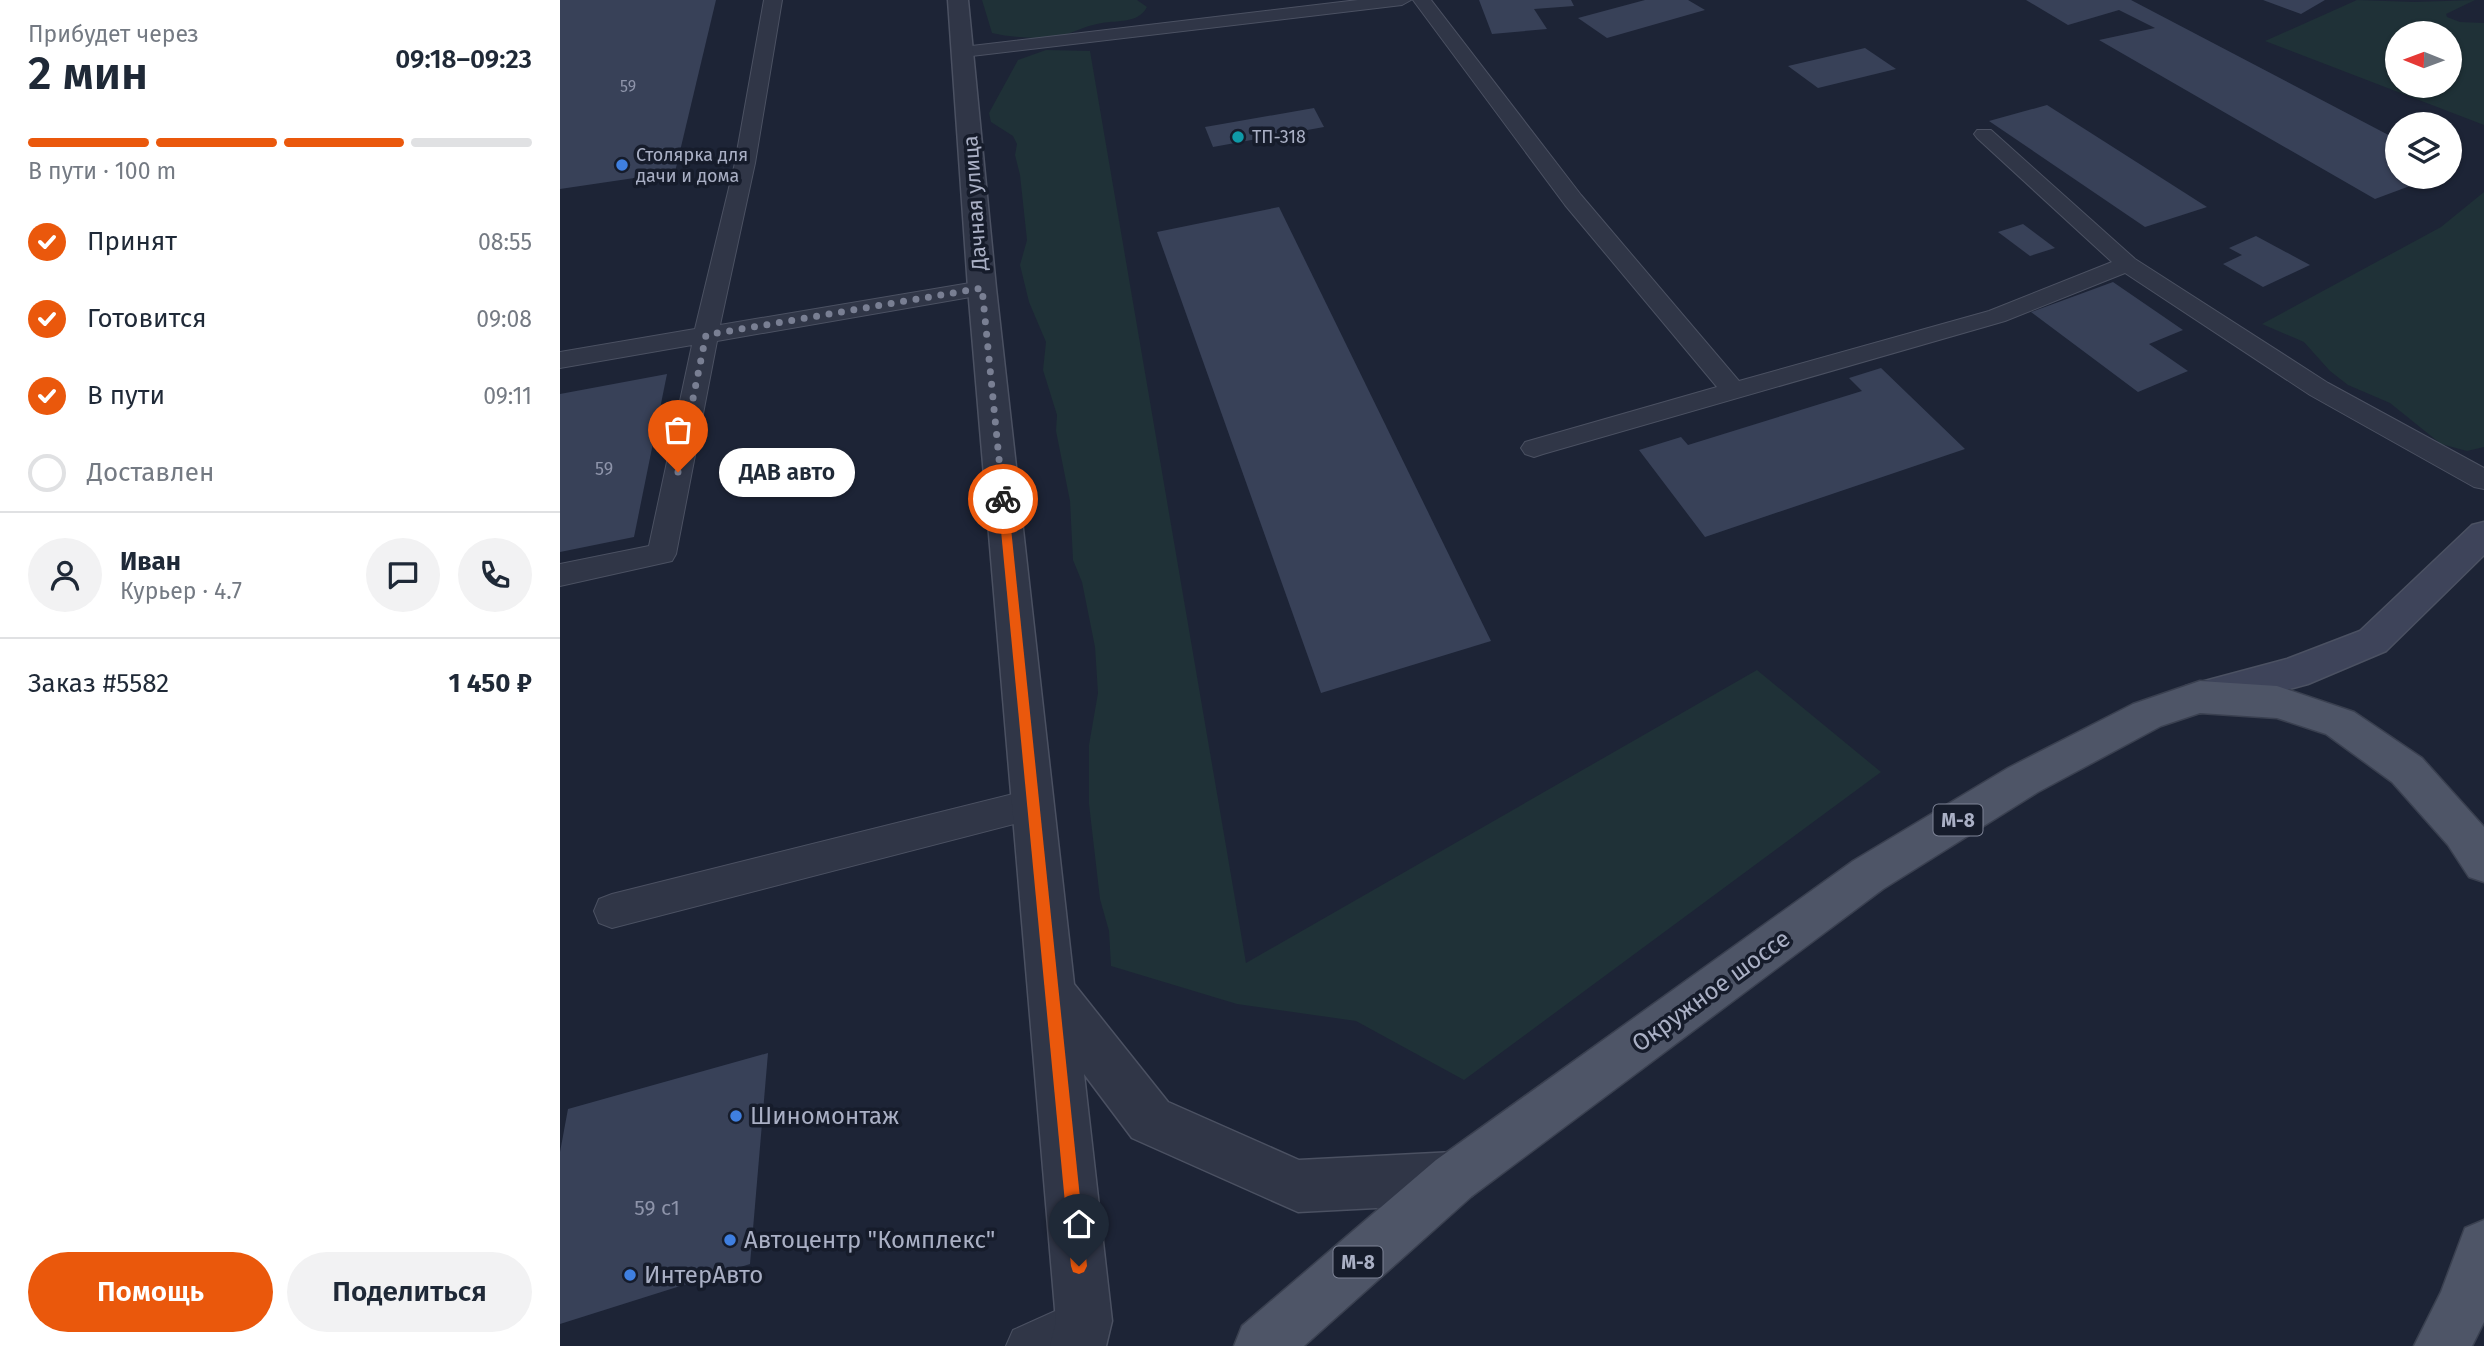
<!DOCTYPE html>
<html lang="ru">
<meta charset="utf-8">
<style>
:root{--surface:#fff;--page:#f2f2f3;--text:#1f2937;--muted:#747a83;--line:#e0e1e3;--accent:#ea580c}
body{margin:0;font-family:"Fira Sans",sans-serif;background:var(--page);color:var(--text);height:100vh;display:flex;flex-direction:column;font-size:26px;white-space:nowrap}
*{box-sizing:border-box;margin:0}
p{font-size:23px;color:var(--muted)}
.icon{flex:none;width:38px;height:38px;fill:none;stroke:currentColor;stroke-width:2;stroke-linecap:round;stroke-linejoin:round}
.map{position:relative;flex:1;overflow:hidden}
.sheet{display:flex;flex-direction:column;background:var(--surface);width:560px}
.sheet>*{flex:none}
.needle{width:46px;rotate:271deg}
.tools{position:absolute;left:1825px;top:21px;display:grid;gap:14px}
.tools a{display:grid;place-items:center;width:77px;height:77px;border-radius:50%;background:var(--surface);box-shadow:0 2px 5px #0004;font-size:35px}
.pin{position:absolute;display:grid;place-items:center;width:60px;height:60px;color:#fff;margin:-72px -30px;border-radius:50% 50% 50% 0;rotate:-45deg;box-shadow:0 0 7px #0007}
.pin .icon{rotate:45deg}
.courier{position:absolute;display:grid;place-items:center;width:70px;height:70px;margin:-35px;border:5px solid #ea580c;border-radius:50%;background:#fff;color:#222;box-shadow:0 2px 9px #0007}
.bubble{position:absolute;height:49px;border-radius:24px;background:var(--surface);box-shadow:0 2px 5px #0004;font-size:23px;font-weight:600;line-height:49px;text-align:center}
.summary em{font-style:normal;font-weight:600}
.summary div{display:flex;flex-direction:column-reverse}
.summary{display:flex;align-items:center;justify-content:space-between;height:119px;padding:0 28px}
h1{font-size:46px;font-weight:600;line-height:52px}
.bar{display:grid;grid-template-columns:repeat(4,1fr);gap:10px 7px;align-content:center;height:84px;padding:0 28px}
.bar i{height:9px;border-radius:5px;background:var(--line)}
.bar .current{background:var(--accent)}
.bar p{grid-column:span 4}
.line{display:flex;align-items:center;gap:18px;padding:0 28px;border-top:2px solid var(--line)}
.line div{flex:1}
.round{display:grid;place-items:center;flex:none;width:74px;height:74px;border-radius:37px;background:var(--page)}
ol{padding:0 28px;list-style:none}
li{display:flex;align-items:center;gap:21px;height:77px}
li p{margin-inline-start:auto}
li .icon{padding:7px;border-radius:50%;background:var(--accent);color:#fff;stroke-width:4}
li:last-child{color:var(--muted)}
li i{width:38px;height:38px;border:4px solid var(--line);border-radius:50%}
.button{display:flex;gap:14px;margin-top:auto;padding:14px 28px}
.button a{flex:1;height:80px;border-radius:42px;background:var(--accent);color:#fff;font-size:28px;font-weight:600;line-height:80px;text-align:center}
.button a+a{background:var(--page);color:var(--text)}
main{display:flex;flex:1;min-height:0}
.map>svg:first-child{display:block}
.green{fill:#1f3137;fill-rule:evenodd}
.building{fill:#384158}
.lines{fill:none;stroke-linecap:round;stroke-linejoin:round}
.lane-casing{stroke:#4b5162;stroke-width:2}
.street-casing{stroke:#4b5162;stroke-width:3}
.secondary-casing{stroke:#4b5162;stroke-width:3}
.primary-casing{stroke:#3a4050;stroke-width:3}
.lane{fill:#303647;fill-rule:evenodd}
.street{fill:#303647;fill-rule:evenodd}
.secondary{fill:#3e445a;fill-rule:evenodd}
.primary{fill:#4e5567;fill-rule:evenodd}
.route{fill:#ea580c}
.done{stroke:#797f93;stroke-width:7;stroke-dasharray:0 12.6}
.culture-dot{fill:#0f9aa8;stroke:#161c2b;stroke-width:2.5}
.shop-dot{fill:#3f7fe0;stroke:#161c2b;stroke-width:2.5}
.labels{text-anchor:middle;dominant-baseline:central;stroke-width:7;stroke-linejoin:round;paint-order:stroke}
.far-number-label{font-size:16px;fill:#8e94aa}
.far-poi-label{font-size:18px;fill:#aab0c5;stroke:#161c2b;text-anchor:start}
.number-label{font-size:18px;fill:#8e94aa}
.shield{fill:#161c2b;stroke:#7e8497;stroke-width:2}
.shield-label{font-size:19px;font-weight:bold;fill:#aab0c5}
.street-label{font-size:21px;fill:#aab0c5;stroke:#161c2b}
.near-number-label{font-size:21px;fill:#8e94aa}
.near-street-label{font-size:24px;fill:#aab0c5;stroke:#161c2b}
.near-poi-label{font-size:24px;fill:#aab0c5;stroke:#161c2b;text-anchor:start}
</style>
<main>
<section class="sheet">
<div class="summary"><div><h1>2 мин</h1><p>Прибудет через</p></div><em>09:18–09:23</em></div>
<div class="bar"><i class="current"></i><i class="current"></i><i class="current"></i><i></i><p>В пути · 100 m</p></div>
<ol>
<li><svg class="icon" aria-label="check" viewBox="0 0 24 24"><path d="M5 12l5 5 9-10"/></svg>Принят<p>08:55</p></li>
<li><svg class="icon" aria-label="check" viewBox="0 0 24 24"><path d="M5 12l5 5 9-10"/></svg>Готовится<p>09:08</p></li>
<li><svg class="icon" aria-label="check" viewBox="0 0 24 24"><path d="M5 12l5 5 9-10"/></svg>В пути<p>09:11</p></li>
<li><i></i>Доставлен</li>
</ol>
<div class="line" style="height:126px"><a class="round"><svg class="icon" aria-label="person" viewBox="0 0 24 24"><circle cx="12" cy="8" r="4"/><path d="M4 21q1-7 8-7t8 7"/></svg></a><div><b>Иван</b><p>Курьер · 4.7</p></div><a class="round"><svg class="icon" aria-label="chat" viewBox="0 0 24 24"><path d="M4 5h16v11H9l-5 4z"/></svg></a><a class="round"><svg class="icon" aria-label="phone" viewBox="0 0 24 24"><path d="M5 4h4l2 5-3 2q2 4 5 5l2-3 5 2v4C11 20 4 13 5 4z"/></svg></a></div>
<div class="line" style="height:91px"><div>Заказ #5582</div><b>1 450 ₽</b></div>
<div class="button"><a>Помощь</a><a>Поделиться</a></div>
</section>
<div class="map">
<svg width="1924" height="1346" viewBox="0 0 1924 1346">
<rect width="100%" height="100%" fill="#1d2436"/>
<g class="green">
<path d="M422 0H577L587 7C578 24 557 20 542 23 528 25 517 31 504 35 483 40 454 38 432 33Z"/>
<path d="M1797 0 1854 2 1915 0 1886 14 1887 17 1900 22 1924 23V125L1705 41ZM1890 33V86H1838V33Z"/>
<polygon points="486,50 530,51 686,963 1197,670 1321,772 904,1080 796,1021 677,1004 551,966 549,931 540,899 529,804 529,745 538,693 535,647 522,582 513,560 510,501 496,431 497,415 483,370 486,342 469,302 460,265 467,240 460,175 455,155 457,144 453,136 431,122 429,113 458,60"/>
<polygon points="1924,192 1924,447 1907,451 1881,444 1830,403 1788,385 1770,371 1744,342 1702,324 1881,227"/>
</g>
<g class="building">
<polygon points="0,0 156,0 115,172 0,189"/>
<polygon points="919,0 1011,0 1014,6 974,9 987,29 932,34"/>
<polygon points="1085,0 1128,0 1145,10 1047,38 1018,18"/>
<polygon points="1466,0 1571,0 1838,140 1838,177 1874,177 1815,199 1539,40 1595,28 1559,10 1508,25"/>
<polygon points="1703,0 1765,0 1741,14"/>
<polygon points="1305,48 1336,69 1258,88 1228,66"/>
<polygon points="1487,105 1647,207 1585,227 1429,121"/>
<polygon points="754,108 764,127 653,147 645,127"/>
<polygon points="719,207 931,641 761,693 597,232"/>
<polygon points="1463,224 1495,248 1470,256 1438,232"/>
<polygon points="1696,236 1750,265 1703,287 1663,264 1682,255 1669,248"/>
<polygon points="1553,282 1623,330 1589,344 1628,371 1578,392 1471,312"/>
<polygon points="1321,368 1405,449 1145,537 1079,450 1121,437 1128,445 1302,391 1289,378"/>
<polygon points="107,374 74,537 0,552 0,394"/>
<polygon points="208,1053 190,1264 0,1324 0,1152 8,1109"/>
</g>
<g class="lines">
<g class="lane-casing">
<g id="lane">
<polygon points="204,0 222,0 195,163 160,325 422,281 430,283 434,288 430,293 422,295 157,341 116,554 112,561 0,586 0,564 89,546 132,345 0,368 0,352 135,329 175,163"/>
<polygon points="798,0 851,0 842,5 403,57 394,52 403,47"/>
<polygon points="853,0 871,0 1021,195 1179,381 1429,311 1552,262 1417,138 1414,134 1417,130 1431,130 1575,259 1768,383 1924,468 1924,489 1914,487 1750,395 1565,273 1445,321 983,454 974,457 965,454 961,448 965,442 1157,387 1005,205"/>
<polygon points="473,789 485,794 490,804 485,814 473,819 52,928 39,923 34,911 39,899 52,894"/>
<polygon points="524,1298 540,1305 547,1321 540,1337 521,1346 446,1346 453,1330"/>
</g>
</g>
<g class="street-casing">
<polygon id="street" points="388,0 408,0 436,288 514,984 608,1102 739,1160 894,1152 912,1160 920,1178 912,1196 894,1204 738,1212 572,1138 524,1074 552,1321 546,1346 490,1346 496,1321 408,288"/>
</g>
<g class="secondary-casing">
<polygon id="secondary" points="1924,522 1924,555 1826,651 1748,684 1640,713 1626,708 1620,697 1626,686 1727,659 1800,631 1912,525"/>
</g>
<g class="primary-casing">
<g id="primary">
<polygon points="1640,681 1717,686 1794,712 1862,758 1924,827 1924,882 1909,877 1888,845 1832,782 1766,734 1717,718 1640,713 1601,726 1478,792 1323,889 912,1196 744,1346 674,1346 682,1326 876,1160 1293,861 1448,768 1573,704"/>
<polygon points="1924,1220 1924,1322 1912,1346 1854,1346 1881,1292 1905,1228"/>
</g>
</g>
<use href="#lane" class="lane"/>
<use href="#street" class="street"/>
<use href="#secondary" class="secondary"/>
<use href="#primary" class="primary"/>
</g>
<polygon class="route" points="443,496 448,499 527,1266 524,1272 519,1274 513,1272 511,1266 438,499"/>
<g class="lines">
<polyline class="done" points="118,472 146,335 422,288 443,499"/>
</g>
<circle class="culture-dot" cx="678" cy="137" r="7"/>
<g class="shop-dot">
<circle cx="62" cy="165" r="7"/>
<circle cx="176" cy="1116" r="7"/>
<circle cx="170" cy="1240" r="7"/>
<circle cx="70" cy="1275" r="7"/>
</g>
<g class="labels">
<g class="far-number-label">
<text x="68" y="86">59</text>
</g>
<g class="far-poi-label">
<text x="692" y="137">ТП-318</text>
<text x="76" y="155">Столярка для<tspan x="76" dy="21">дачи и дома</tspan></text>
</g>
<g class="number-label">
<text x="44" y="469">59</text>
</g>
<g class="shield">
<rect x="1373.5" y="804.5" width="49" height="31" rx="5"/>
<rect x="773.5" y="1246.5" width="49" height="31" rx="5"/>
</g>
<g class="shield-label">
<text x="1398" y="820">М-8</text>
<text x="798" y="1262">М-8</text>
</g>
<g class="street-label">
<text transform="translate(415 203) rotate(-94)">Дачная улица</text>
</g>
<g class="near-number-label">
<text x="97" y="1208">59 с1</text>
</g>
<g class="near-street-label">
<text transform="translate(1151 991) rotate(-36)">Окружное шоссе</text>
</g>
<g class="near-poi-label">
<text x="190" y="1116">Шиномонтаж</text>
<text x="184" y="1240">Автоцентр "Комплекс"</text>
<text x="84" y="1275">ИнтерАвто</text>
</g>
</g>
</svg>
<div class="tools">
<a><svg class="needle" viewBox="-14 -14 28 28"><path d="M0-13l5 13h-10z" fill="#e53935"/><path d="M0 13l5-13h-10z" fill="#747a83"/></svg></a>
<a><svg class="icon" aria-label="layers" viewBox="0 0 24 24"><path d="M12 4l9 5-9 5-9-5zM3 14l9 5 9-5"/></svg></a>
</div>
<div class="pin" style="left:118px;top:472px;background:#ea580c"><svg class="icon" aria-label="bag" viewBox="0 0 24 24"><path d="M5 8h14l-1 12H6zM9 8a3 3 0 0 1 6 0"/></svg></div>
<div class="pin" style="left:519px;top:1266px;background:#1f2937"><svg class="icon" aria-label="home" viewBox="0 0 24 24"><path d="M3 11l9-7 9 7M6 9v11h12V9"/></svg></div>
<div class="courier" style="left:443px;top:499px"><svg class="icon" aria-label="bike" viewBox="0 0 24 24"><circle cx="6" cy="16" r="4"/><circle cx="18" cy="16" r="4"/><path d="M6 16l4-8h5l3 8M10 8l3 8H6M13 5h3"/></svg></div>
<div class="bubble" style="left:159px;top:448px;width:136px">ДАВ авто</div>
</div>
</main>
